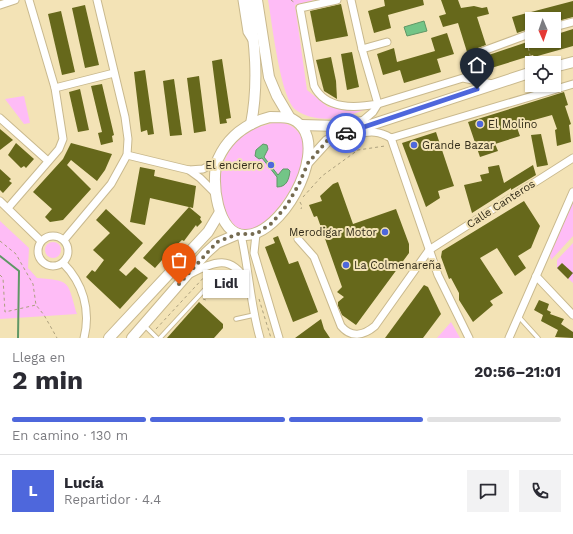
<!DOCTYPE html>
<html lang="es">
<meta charset="utf-8">
<style>
:root{--surface:#fff;--page:#f2f2f3;--text:#2b2b33;--muted:#7c7c81;--line:#e1e1e2;--accent:#4e67dc}
body{margin:0;font-family:"Work Sans",sans-serif;background:var(--page);color:var(--text);height:100vh;display:flex;flex-direction:column;font-size:15px;white-space:nowrap}
*{box-sizing:border-box;margin:0}
p{font-size:13px;color:var(--muted)}
.icon{flex:none;width:22px;height:22px;fill:none;stroke:currentColor;stroke-width:2;stroke-linecap:round;stroke-linejoin:round}
.map{position:relative;height:338px;overflow:hidden}
.side{display:flex;flex-direction:column;background:var(--surface);flex:1}
.side>*{flex:none}
.needle{width:26px;rotate:178deg}
.fabs{position:absolute;left:525px;top:12px;display:grid;gap:8px}
.fabs a{display:grid;place-items:center;width:36px;height:36px;border-radius:0px;background:var(--surface);box-shadow:0 1px 3px #0004;font-size:20px}
.pin{position:absolute;display:grid;place-items:center;width:34px;height:34px;color:#fff;margin:-41px -17px;border-radius:50% 50% 50% 0;rotate:-45deg;box-shadow:0 0 4px #0007}
.pin .icon{rotate:45deg}
.courier{position:absolute;display:grid;place-items:center;width:40px;height:40px;margin:-20px;border:3px solid #4e67dc;border-radius:50%;background:#fff;color:#222;box-shadow:0 1px 5px #0007}
.bubble{position:absolute;height:28px;border-radius:0px;background:var(--surface);box-shadow:0 1px 3px #0004;font-size:13px;font-weight:700;line-height:28px;text-align:center}
.head em{font-style:normal;font-weight:700}
.head div{display:flex;flex-direction:column-reverse}
.head{display:flex;align-items:center;justify-content:space-between;height:68px;padding:0 12px}
h1{font-size:26px;font-weight:700;line-height:30px}
.bar{display:grid;grid-template-columns:repeat(4,1fr);gap:6px 4px;align-content:center;height:48px;padding:0 12px}
.bar i{height:5px;border-radius:3px;background:var(--line)}
.bar .current{background:var(--accent)}
.bar p{grid-column:span 4}
.line{display:flex;align-items:center;gap:10px;padding:0 12px;border-top:1px solid var(--line)}
.line div{flex:1}
.round{display:grid;place-items:center;flex:none;width:42px;height:42px;border-radius:0px;background:var(--page)}
.map>svg:first-child{display:block}
.green{fill:#febcf6}
.water{fill:#73c587;stroke:#5f9766}
.lines{fill:none;stroke-linecap:round;stroke-linejoin:round}
.stream{stroke:#5f9766;stroke-width:2}
.building{fill:#66681b}
.lane-casing{stroke:#c9b98e;stroke-width:5.5}
.street-casing{stroke:#c9b98e;stroke-width:9}
.secondary-casing{stroke:#c9b98e;stroke-width:12}
.path{stroke:#aca07d;stroke-width:1;stroke-dasharray:3 3;stroke-linecap:butt}
.lane{stroke:#fff;stroke-width:3.5}
.street{stroke:#fff;stroke-width:7}
.secondary{stroke:#fff;stroke-width:10}
.done{stroke:#756b50;stroke-width:4;stroke-dasharray:0 7.2}
.route{stroke:#4e67dc;stroke-width:5}
.poi-dot{fill:#4e67dc;stroke:#f3e3b6;stroke-width:1.5}
.labels{text-anchor:middle;dominant-baseline:central;stroke-width:4;stroke-linejoin:round;paint-order:stroke}
.poi-label{font-size:11px;fill:#312b19;stroke:#f3e3b6;text-anchor:start}
.street-label{font-size:11px;fill:#312b19;stroke:#f3e3b6}
</style>
<div class="map">
<svg width="573" height="338" viewBox="0 0 573 338">
<rect width="100%" height="100%" fill="#f3e3b6"/>
<g class="green">
<path d="M268 0H314L295 5 307 90 328 107 364 110C343 119 316 124 296 110 280 98 272 21 268 0Z"/>
<polygon points="24,96 30,123 24,124 5,99"/>
<path d="M280 122C333 133 285 211 257 227 252 230 247 230 242 230 231 225 226 215 223 204 212 161 236 127 280 122Z"/>
<polygon points="573,201 573,236 551,260 550,255"/>
<path d="M0 221 29 248 28 268 37 278C72 281 67 281 77 314L0 319Z"/>
<circle cx="53" cy="250" r="8"/>
<polygon points="573,243 573,283 557,268 557,260"/>
<polygon points="451,322 460,338 437,338"/>
</g>
<g class="water">
<polygon points="424,21 427,31 407,36 404,27"/>
<path d="M263 144 267 145 268 149 264 157 278 175 283 169H288L290 171C289 179 287 187 277 187V177L262 158 259 159 255 156 256 150Z"/>
</g>
<g class="lines">
<polyline class="stream" points="0,256 19,271 18,338"/>
</g>
<g class="building">
<polygon points="384,0 423,0 424,5 388,15 391,28 374,33 368,11 385,6"/>
<polygon points="441,0 458,0 461,8 474,6 482,8 487,7 489,14 477,17 486,45 467,52 458,23 443,27 439,16 446,14"/>
<polygon points="573,1 573,17 554,22 554,19 532,19 532,28 517,33 512,17"/>
<polygon points="341,4 348,36 316,42 310,11"/>
<polygon points="85,5 99,65 85,68 72,8"/>
<polygon points="61,11 75,72 62,75 48,14"/>
<polygon points="573,29 573,46 534,57 533,55 472,74 469,64 471,61 530,41 554,41 554,35"/>
<polygon points="447,33 454,54 437,59 441,72 404,83 400,70 383,75 377,54 394,48 397,62 435,51 431,38"/>
<polygon points="352,52 359,87 347,90 341,54"/>
<polygon points="331,57 336,81 337,99 324,91 316,60"/>
<polygon points="222,59 231,118 226,119 227,123 220,124 212,61"/>
<polygon points="145,70 154,134 148,135 147,130 141,132 134,72"/>
<polygon points="199,76 206,131 194,133 187,78"/>
<polygon points="174,79 182,135 170,136 163,81"/>
<polygon points="102,84 114,135 112,136 113,142 101,145 98,133 102,132 91,86"/>
<polygon points="80,89 89,130 78,132 69,92"/>
<polygon points="564,92 568,105 565,106 571,124 569,125 571,142 557,146 555,130 557,129 552,115 516,125 520,136 495,144 498,151 480,157 468,122"/>
<polygon points="0,129 13,140 0,150"/>
<polygon points="436,132 454,186 438,191 440,198 426,207 402,143"/>
<polygon points="541,134 548,165 537,167 531,135"/>
<polygon points="16,143 34,159 26,168 24,166 21,168 8,155"/>
<polygon points="71,143 112,154 105,170 97,181 71,160 67,165 91,189 63,220 50,222 45,217 52,209 33,192 63,159"/>
<polygon points="499,165 504,183 533,165 536,175 511,190 511,188 472,213 464,185 482,181 480,175 489,173 488,167"/>
<polygon points="140,167 155,170 154,176 196,186 193,208 150,198 145,225 130,222"/>
<polygon points="0,169 11,179 9,181 12,183 3,193 0,190"/>
<polygon points="338,182 353,224 396,209 409,244 409,253 356,325 342,315 338,306 338,302 344,297 337,292 342,287 317,216 314,217 309,205 322,201 320,196 333,184"/>
<polygon points="524,201 540,226 531,248 518,256 526,268 515,276 497,248 480,258 503,293 490,301 493,305 473,322 459,300 459,293 451,278 449,279 441,257 442,251"/>
<polygon points="189,207 201,217 200,219 202,222 197,227 196,225 184,241 182,240 169,252 155,268 143,258"/>
<polygon points="106,209 143,243 119,270 126,276 135,267 148,278 120,309 86,277 92,270 95,272 104,260 93,250 110,233 96,220"/>
<polygon points="278,236 289,264 298,261 318,312 293,322 265,247 275,243 273,238"/>
<polygon points="562,263 573,273 568,279 557,268"/>
<polygon points="424,285 428,287 441,314 423,338 385,338"/>
<polygon points="539,300 549,304 547,310 551,312 550,314 564,319 561,324 573,332 573,338 555,337 558,330 541,321 543,315 534,310"/>
<polygon points="199,302 223,324 223,328 214,338 167,338"/>
<polygon points="321,319 324,329 330,338 295,338"/>
</g>
<g class="lines">
<g class="lane-casing">
<g id="lane">
<polyline points="519,317 538,338"/>
<polyline points="236,319 254,315"/>
<polyline points="145,326 157,338"/>
<path d="M160 338 209 285C216 282 219 283 225 288"/>
</g>
</g>
<g class="street-casing">
<g id="street">
<polyline points="242,0 247,32 252,40"/>
<path d="M337 0 300 8 314 86C326 110 355 108 378 104L362 49 351 0"/>
<polyline points="0,5 15,0"/>
<polyline points="554,27 573,22"/>
<polyline points="362,49 387,42"/>
<polyline points="468,78 464,63 467,57 532,33"/>
<polyline points="55,88 114,73"/>
<polyline points="0,118 48,161"/>
<polyline points="360,123 373,112 378,104 463,78 492,84"/>
<path d="M357 134C371 131 379 131 391 138"/>
<polyline points="391,138 438,275 469,338"/>
<polyline points="391,138 573,84"/>
<polyline points="127,155 189,170 203,169 218,161"/>
<polyline points="189,170 200,178 215,193"/>
<polyline points="0,201 41,241"/>
<polyline points="8,208 59,149 63,139 55,88 29,0"/>
<polyline points="256,234 254,253 279,338"/>
<path d="M241 235C249 269 250 304 260 338"/>
<circle cx="53" cy="251" r="15"/>
<path d="M298 239 314 257 341 326C351 338 363 336 375 326L429 250 573 158"/>
<polyline points="64,240 111,184 127,155 128,139 125,117 97,0"/>
<path d="M63 263C83 283 91 310 84 338"/>
<path d="M190 274C215 261 231 254 248 283"/>
<polyline points="536,276 573,315"/>
<polyline points="509,338 573,192"/>
</g>
</g>
<g class="secondary-casing">
<g id="secondary">
<path d="M248 0C255 42 259 82 251 124"/>
<polyline points="257,0 269,77 277,96 290,118"/>
<polyline points="554,67 573,62"/>
<path d="M270 117C276 117 283 117 289 118 294 119 300 124 303 128 324 159 281 234 246 235 217 237 210 179 218 159 228 137 247 123 270 117Z"/>
<polyline points="301,125 338,126 363,122"/>
<polyline points="307,163 327,141 346,133 532,72"/>
<polyline points="109,338 208,232 220,212"/>
<polyline points="132,338 206,253 217,243 238,234"/>
</g>
</g>
<g class="path">
<polyline points="291,0 295,3"/>
<polyline points="527,42 532,64"/>
<polyline points="303,197 322,176 358,150 385,146"/>
<polyline points="300,202 302,206 301,209"/>
<polyline points="0,241 16,254 21,263 33,284 36,305 44,315 57,338"/>
<polyline points="0,275 3,278 5,312 36,305"/>
<polyline points="239,283 243,295 244,295"/>
<polyline points="203,299 206,300 204,298"/>
<polyline points="259,299 271,338"/>
<polyline points="156,329 207,274"/>
</g>
<use href="#lane" class="lane"/>
<use href="#street" class="street"/>
<use href="#secondary" class="secondary"/>
</g>
<g class="lines">
<polyline class="done" points="179,284 217,242 238,234 256,234 272,223 287,205 299,184 308,163 327,141 346,133"/>
<polyline class="route" points="346,133 477,89"/>
</g>
<g class="poi-dot">
<circle cx="480" cy="124" r="4"/>
<circle cx="414" cy="145" r="4"/>
<circle cx="271" cy="165" r="4"/>
<circle cx="385" cy="232" r="4"/>
<circle cx="346" cy="265" r="4"/>
</g>
<g class="labels">
<g class="poi-label">
<text x="488" y="124">El Molino</text>
<text x="422" y="145">Grande Bazar</text>
<text x="263" y="165" text-anchor="end">El encierro</text>
<text x="377" y="232" text-anchor="end">Merodigar Motor</text>
<text x="354" y="265">La Colmenareña</text>
</g>
<g class="street-label">
<text transform="translate(501 204) rotate(-33)">Calle Canteros</text>
</g>
</g>
</svg>
<div class="fabs">
<a><svg class="needle" viewBox="-14 -14 28 28"><path d="M0-13l5 13h-10z" fill="#e53935"/><path d="M0 13l5-13h-10z" fill="#7c7c81"/></svg></a>
<a><svg class="icon" aria-label="locate" viewBox="0 0 24 24"><circle cx="12" cy="12" r="6"/><path d="M12 2v4M12 18v4M2 12h4M18 12h4"/></svg></a>
</div>
<div class="pin" style="left:179px;top:284px;background:#ea580c"><svg class="icon" aria-label="bag" viewBox="0 0 24 24"><path d="M5 8h14l-1 12H6zM9 8a3 3 0 0 1 6 0"/></svg></div>
<div class="pin" style="left:477px;top:89px;background:#1f2937"><svg class="icon" aria-label="home" viewBox="0 0 24 24"><path d="M3 11l9-7 9 7M6 9v11h12V9"/></svg></div>
<div class="courier" style="left:346px;top:133px"><svg class="icon" aria-label="car" viewBox="0 0 24 24"><path d="M5 17H2v-5l4-1 3-4h7l3 4 3 1v5h-3M9 17h6M6 11h13"/><circle cx="7" cy="17" r="2"/><circle cx="17" cy="17" r="2"/></svg></div>
<div class="bubble" style="left:203px;top:270px;width:46px">Lidl</div>
</div>
<section class="side">
<div class="head"><div><h1>2 min</h1><p>Llega en</p></div><em>20:56–21:01</em></div>
<div class="bar"><i class="current"></i><i class="current"></i><i class="current"></i><i></i><p>En camino · 130 m</p></div>
<div class="line" style="height:72px"><b class="round" style="background:var(--accent);color:#fff">L</b><div><b>Lucía</b><p>Repartidor · 4.4</p></div><a class="round"><svg class="icon" aria-label="chat" viewBox="0 0 24 24"><path d="M4 5h16v11H9l-5 4z"/></svg></a><a class="round"><svg class="icon" aria-label="phone" viewBox="0 0 24 24"><path d="M5 4h4l2 5-3 2q2 4 5 5l2-3 5 2v4C11 20 4 13 5 4z"/></svg></a></div>
</section>
